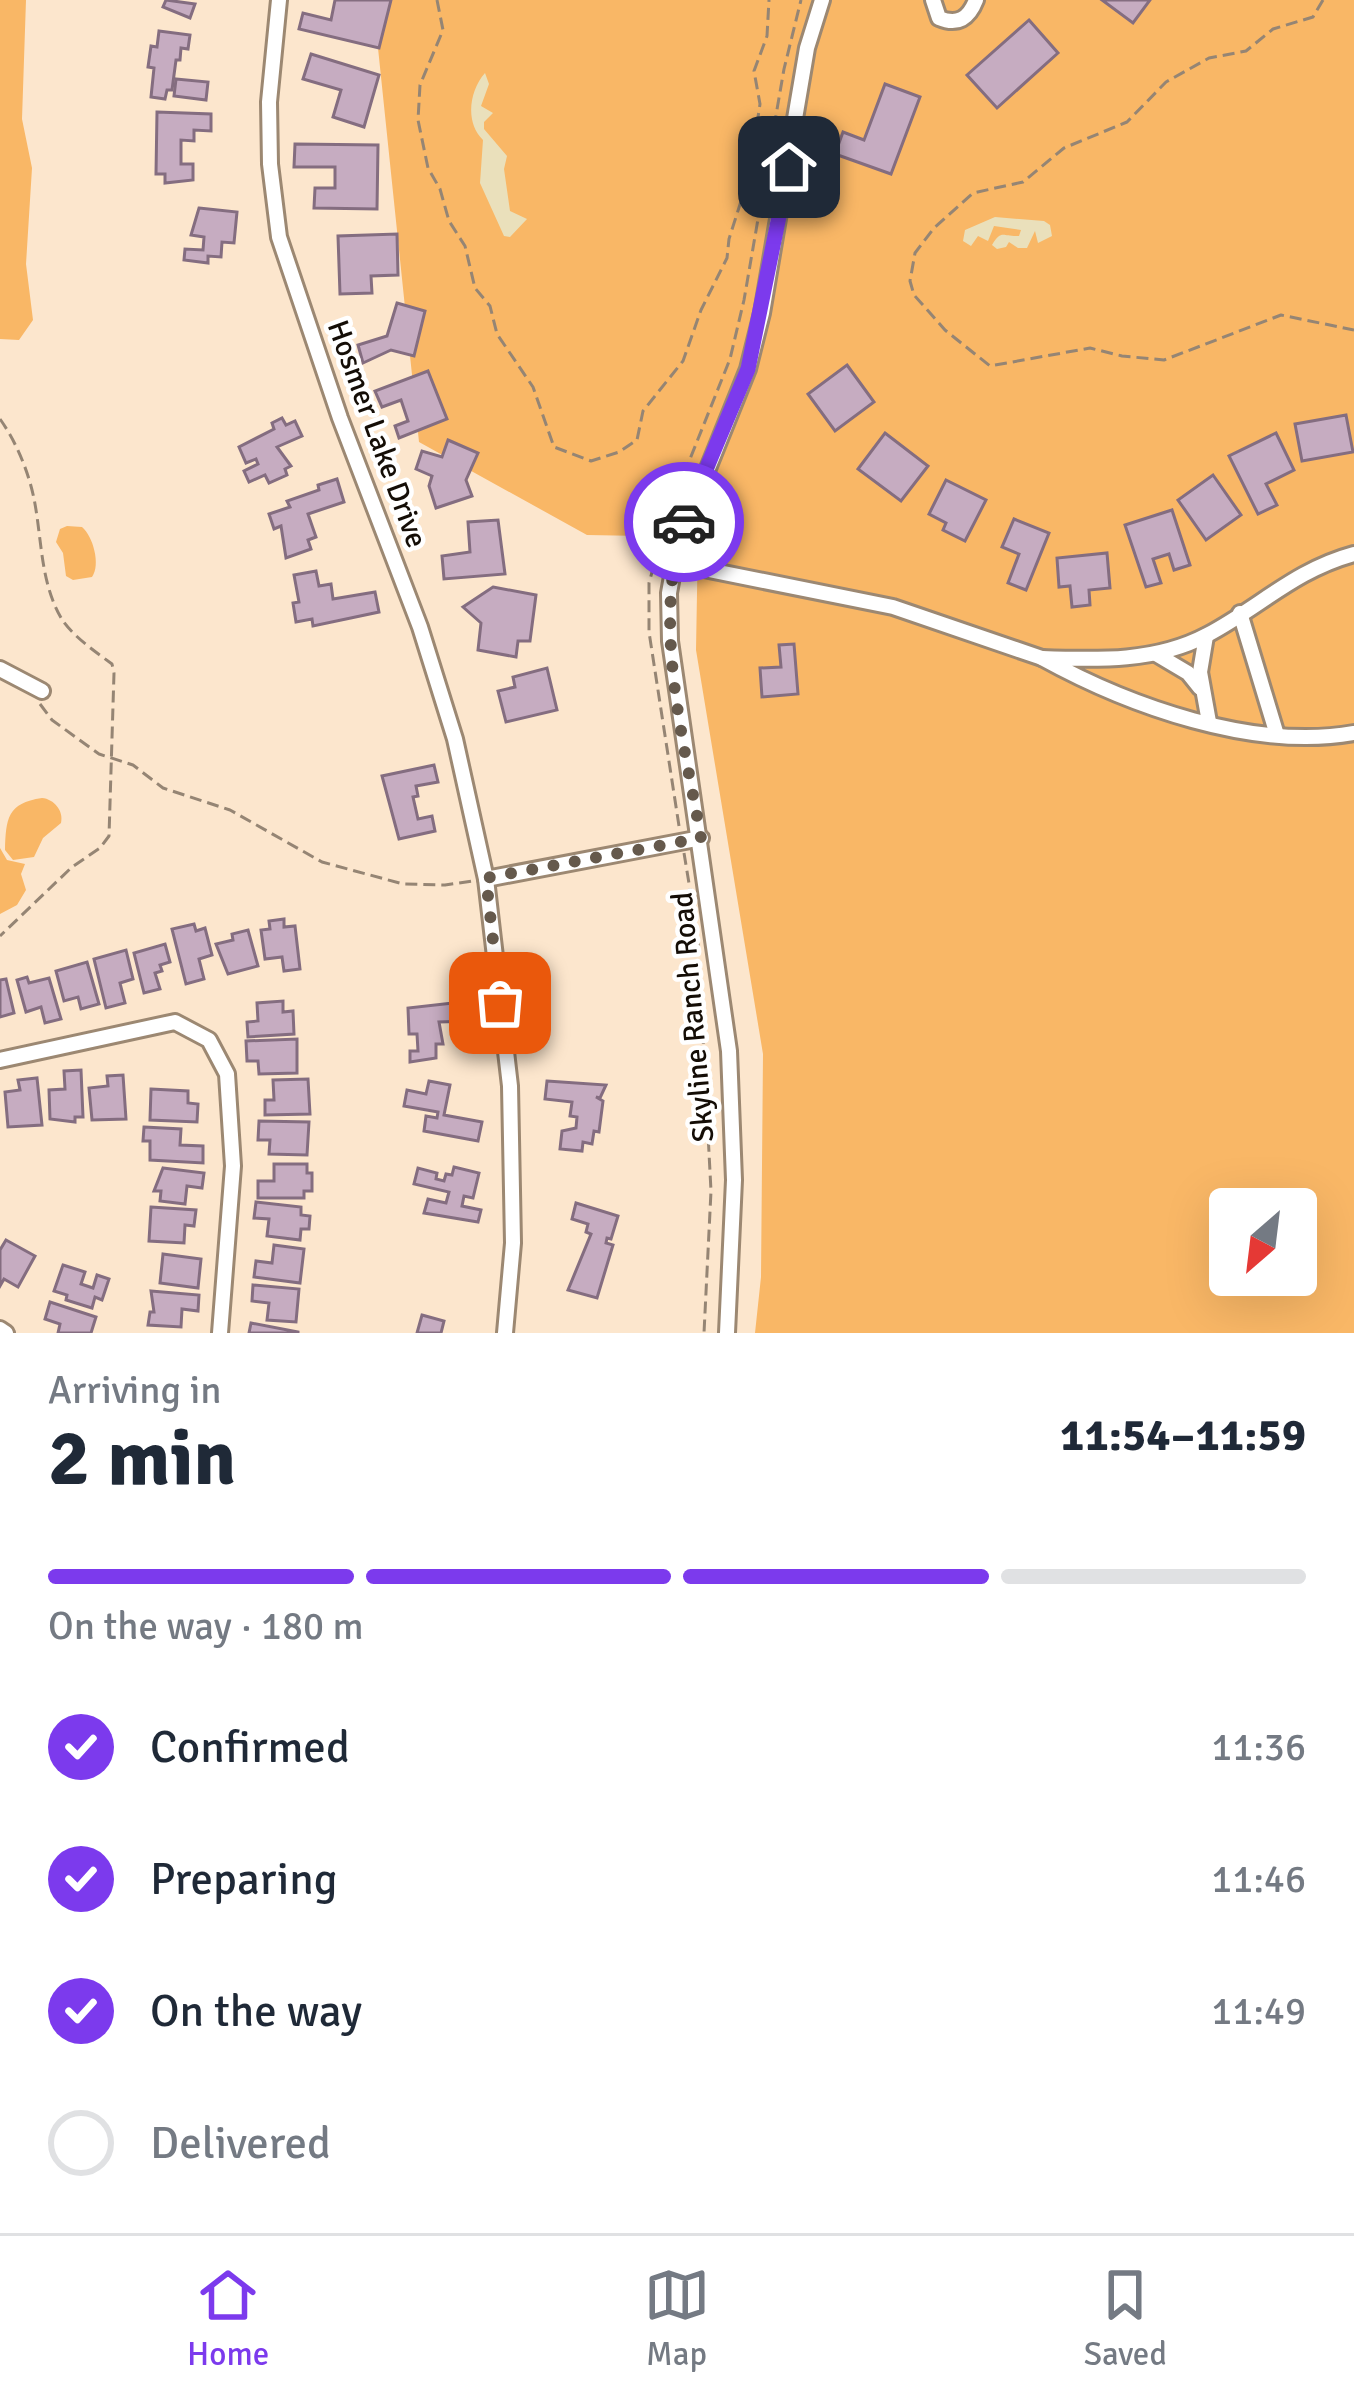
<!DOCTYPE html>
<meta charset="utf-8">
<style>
:root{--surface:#fff;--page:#f2f2f3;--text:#1f2937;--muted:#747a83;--line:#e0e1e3;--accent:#7c3aed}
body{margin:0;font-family:Signika,sans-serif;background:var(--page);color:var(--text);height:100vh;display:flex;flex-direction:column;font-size:45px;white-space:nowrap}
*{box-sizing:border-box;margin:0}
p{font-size:39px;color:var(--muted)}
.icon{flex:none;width:66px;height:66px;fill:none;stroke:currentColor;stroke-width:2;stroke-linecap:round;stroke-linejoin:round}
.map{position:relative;height:1333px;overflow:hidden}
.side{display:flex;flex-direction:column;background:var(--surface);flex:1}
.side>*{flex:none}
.needle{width:78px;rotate:208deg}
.controls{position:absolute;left:1209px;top:1188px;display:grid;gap:24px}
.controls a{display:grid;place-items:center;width:108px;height:108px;border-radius:12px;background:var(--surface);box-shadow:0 12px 48px #0002;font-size:60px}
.pin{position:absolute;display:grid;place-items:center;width:102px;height:102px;color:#fff;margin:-51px;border-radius:24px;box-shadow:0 6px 18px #0006}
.courier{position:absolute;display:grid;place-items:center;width:120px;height:120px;margin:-60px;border:9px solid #7c3aed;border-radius:50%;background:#fff;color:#222;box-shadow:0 3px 15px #0007}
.summary em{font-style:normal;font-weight:800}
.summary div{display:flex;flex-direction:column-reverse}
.summary{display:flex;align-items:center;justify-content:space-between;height:204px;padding:0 48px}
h1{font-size:78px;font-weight:800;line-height:90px}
.bar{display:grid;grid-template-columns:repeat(4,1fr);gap:18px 12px;align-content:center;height:144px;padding:0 48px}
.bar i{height:15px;border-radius:9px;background:var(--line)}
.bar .on{background:var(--accent)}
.bar p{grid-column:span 4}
ol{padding:0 48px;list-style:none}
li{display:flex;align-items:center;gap:36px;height:132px}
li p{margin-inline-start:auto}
li .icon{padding:12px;border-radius:50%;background:var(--accent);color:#fff;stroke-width:4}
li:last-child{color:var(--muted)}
li i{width:66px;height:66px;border:6px solid var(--line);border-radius:50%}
.tabs{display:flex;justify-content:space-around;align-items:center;height:168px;border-top:3px solid var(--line);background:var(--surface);font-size:33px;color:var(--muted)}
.tabs a{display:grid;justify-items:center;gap:6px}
.tabs .on{color:var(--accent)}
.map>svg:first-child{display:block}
.green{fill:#f9b766;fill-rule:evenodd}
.sand{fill:#eae0bb}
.building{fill:#c6acc1;stroke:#846d80;stroke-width:3}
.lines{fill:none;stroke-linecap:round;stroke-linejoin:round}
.minor-casing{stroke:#9c8872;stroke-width:20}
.path{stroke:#958574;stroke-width:3;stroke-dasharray:12 6;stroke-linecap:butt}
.minor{stroke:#fff;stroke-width:14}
.done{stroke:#65594c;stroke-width:12;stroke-dasharray:0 21.6}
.route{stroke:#7c3aed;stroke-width:15}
.labels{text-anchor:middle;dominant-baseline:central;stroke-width:9;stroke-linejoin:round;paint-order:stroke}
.street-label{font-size:30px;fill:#140d06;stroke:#fff}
</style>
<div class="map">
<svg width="1354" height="1333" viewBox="0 0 1354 1333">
<rect width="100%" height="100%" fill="#fce6cd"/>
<g class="green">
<polygon points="0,0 26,0 22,119 32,168 26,264 33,320 19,340 0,339"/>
<path d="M373 0H1354V1333H755L761 1277 763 1054 696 650 698 537 587 535 419 442ZM1230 1209H1296V1275H1230Z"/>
<path d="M67 526 82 527C93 536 101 565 92 577L73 580 66 576 63 553 56 542 60 529Z"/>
<path d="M42 798C54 799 64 811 61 823L43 838 34 857 13 860 5 850C6 819 7 803 42 798Z"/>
<polygon points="0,848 7,860 25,864 21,874 26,890 17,905 0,914"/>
</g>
<g class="sand">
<path d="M485 73 489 84 481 106 493 113 484 122V129L507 156 504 169 510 211 527 219 510 237 504 236 480 183 483 140C465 123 469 91 485 73Z"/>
<path d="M995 217 1044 221 1050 225 1052 236 1038 243 1035 231 1027 248H1018L1009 242 1006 247 997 249 992 245C1002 229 1002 237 1019 236L1021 230 994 226 988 241 978 236 971 246 963 241 965 230Z"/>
</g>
<g class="building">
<polygon points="166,0 195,4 190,18 163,7"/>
<polygon points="335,0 391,0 379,48 299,29 303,13 331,20"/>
<polygon points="1102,0 1150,0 1133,23"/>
<polygon points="1029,20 1058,53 997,108 967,75"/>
<polygon points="159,31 190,35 188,49 181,48 180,60 176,60 172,90 167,90 165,99 151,97 154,68 148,67 151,46 157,47"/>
<polygon points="311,54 379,75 364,127 333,117 341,90 303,79"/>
<polygon points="176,79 208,82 206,100 174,96"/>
<polygon points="885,84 920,97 891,174 835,154 843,132 864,140"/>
<polygon points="157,112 211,114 211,131 194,130 194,141 181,140 181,164 193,164 193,180 165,183 165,174 156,174"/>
<polygon points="295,144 378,145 377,209 314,208 315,188 335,188 335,167 294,167"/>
<polygon points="199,208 237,212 234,243 222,242 221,257 208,256 208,263 184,260 185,249 203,250 204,237 191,235"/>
<polygon points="397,234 398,275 371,276 372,293 340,294 338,236"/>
<polygon points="397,303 425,311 414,356 391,350 363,363 358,345 387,336"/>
<polygon points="847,365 874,402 835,431 808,394"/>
<polygon points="428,371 447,419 399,438 395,426 408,421 401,400 382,407 375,391"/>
<polygon points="1346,415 1353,452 1302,461 1295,424"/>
<polygon points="282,418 286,425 295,421 302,436 277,447 291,466 285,469 287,475 269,483 265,475 249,482 244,471 258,464 256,459 246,463 239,447 274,429 272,423"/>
<polygon points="885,433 928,466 901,501 858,469"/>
<polygon points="1276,433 1294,470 1266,484 1277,505 1258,514 1229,456"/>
<polygon points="448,440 478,453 466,480 472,496 436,508 429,486 432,476 416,469 422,451 442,457"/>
<polygon points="1213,475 1241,515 1206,540 1178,500"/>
<polygon points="337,479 344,502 308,514 316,537 308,540 311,549 286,558 281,526 274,529 269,514 290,507 287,501 319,490 318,485"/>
<polygon points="946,480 986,500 965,541 943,530 946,523 929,514"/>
<polygon points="1172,510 1190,565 1174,570 1169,554 1153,559 1161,583 1146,587 1125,525"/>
<polygon points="1014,519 1049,533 1026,590 1008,583 1019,554 1002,547"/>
<polygon points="498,520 505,574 444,579 442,556 470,552 468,522"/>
<polygon points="1107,553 1110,588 1089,590 1090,605 1072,607 1070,586 1059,587 1057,558"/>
<polygon points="316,571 319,586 331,584 333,599 375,592 379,612 313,626 312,619 296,622 293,603 299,602 294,575"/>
<polygon points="493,587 536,595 530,641 518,641 516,657 478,650 481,623 463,607"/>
<polygon points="794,644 798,694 762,697 760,668 781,667 779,645"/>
<polygon points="547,668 557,710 506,722 498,691 515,687 513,677"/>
<polygon points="434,765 438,782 416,786 418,796 413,797 418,819 432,816 435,831 399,839 382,776"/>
<polygon points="284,919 284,927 295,926 300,969 284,971 282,957 265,959 261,930 270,929 269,921"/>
<polygon points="194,924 196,931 205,928 212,955 199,959 204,979 186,984 172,929"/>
<polygon points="248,930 258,966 228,974 216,944 233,940 232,934"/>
<polygon points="165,944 170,962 160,965 162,971 155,973 160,989 144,993 134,953"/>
<polygon points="126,950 133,979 120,983 125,1003 106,1008 94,959"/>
<polygon points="87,962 99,1004 81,1009 78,997 64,1001 56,971"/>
<polygon points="27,977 29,983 49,978 61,1019 45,1023 41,1007 26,1012 17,980"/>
<polygon points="6,979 14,1013 0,1017 0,980"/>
<polygon points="283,1001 283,1012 293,1011 294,1034 248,1037 247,1022 258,1021 257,1003"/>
<polygon points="471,1001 471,1021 439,1022 443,1044 436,1044 436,1058 410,1062 410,1051 418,1051 417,1034 409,1034 408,1008"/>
<polygon points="297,1039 297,1073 259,1074 258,1061 247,1061 246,1041"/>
<polygon points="81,1070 83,1117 75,1117 75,1122 50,1119 49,1090 65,1089 64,1071"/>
<polygon points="123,1075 126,1119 92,1120 89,1088 108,1086 107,1076"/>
<polygon points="37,1078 42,1125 8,1127 5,1092 20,1090 18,1080"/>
<polygon points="308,1079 310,1114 265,1115 265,1100 274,1100 273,1080"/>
<polygon points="429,1081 450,1085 444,1115 482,1122 478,1141 424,1131 426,1116 437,1118 438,1112 404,1106 407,1090 426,1094"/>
<polygon points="547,1081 606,1085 600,1098 596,1097 603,1101 599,1132 594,1131 592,1144 583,1142 582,1151 560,1149 562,1131 576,1128 577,1117 570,1116 572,1102 545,1099"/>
<polygon points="151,1089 188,1091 188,1103 198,1104 197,1122 150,1120"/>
<polygon points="259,1121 309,1122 307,1155 269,1154 270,1140 258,1140"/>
<polygon points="144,1127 181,1129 180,1145 203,1146 203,1163 150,1160 150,1141 143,1141"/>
<polygon points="274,1164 307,1164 307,1173 312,1173 312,1191 304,1191 304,1198 258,1198 258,1181 274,1181"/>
<polygon points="454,1167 479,1173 473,1198 464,1196 462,1206 481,1210 478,1222 424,1213 428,1199 446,1203 449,1192 414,1184 418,1168 437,1173 436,1179 444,1181 446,1174 452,1175"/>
<polygon points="163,1168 204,1173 202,1188 187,1186 185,1204 160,1201 161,1191 154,1191"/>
<polygon points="256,1202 301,1207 301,1215 310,1216 309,1229 301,1229 300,1240 267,1236 269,1219 254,1218"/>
<polygon points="576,1203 618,1216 611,1239 607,1238 606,1243 613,1245 597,1298 568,1290 591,1234 586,1232 588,1224 572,1219"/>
<polygon points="151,1207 196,1210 194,1226 185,1225 184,1243 149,1241"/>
<polygon points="6,1240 35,1256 18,1287 4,1279 0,1286 0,1250"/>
<polygon points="274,1245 304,1249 300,1283 254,1277 256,1261 272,1263"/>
<polygon points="163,1254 201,1259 198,1288 160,1283"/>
<polygon points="63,1265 85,1272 81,1284 93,1288 97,1275 109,1279 102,1300 95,1297 92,1308 66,1300 67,1295 54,1291"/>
<polygon points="253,1285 299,1289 296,1322 267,1320 269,1303 252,1301"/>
<polygon points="151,1291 199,1295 198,1311 182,1309 181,1327 148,1325 150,1312 154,1312"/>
<polygon points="50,1302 96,1317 91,1333 58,1333 60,1324 45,1319"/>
<polygon points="422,1315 444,1321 441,1333 417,1333"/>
<polygon points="251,1323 298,1332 298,1333 249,1333"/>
</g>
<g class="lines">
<g class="minor-casing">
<g id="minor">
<polyline points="279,0 269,102 270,164 279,237 340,418 420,627 455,739 486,879 701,838"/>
<path d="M933 0 939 18C958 26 969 18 976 0"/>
<path d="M1354 554C1295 570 1260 607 1207 635 1156 662 1099 660 1042 658 1129 706 1254 751 1354 733"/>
<polyline points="674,563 893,607 1042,658"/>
<polyline points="1240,613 1277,735"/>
<polyline points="1206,636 1200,672 1209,722"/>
<polyline points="1156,654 1188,673 1200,688"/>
<polyline points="0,669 42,691"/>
<polyline points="486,879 510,1086 513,1243 505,1333"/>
<polyline points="0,1060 175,1022 209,1040 227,1074 233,1166 220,1333"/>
<polyline points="0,1329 6,1333"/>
<polyline points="727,1333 734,1180 729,1051 670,641 669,593 678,543 748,369 762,313 807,48 822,0"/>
</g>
</g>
<g class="path">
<polyline points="437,0 443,30 420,85 418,120 428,168 440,189 449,221 465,246 475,288 490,306 497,334 533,387 554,447 591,461 619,452 637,440 643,411 683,361 701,310 727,258 729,239 749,176 760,104 754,71 767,36 769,0"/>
<polyline points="1323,0 1313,17 1273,29 1246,51 1209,58 1166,82 1127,122 1064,148 1023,182 973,193 934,228 915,253 910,281 914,295 945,330 990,366 1090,348 1122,356 1164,360 1281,315 1354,330"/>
<path d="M0 419C17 443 30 475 35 504 42 543 41 586 63 621 75 638 96 652 112 664L114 673 109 836 100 848 72 867 0 936"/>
<polyline points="40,704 52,720 99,754 133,765 163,788 230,810 322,862 403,884 445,885 472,881"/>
<polyline points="679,826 649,632 649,583 668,514 730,359 744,300 784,69 801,0"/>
<polyline points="684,853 695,920"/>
<polyline points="698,942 711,1191 704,1333"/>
</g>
<use href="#minor" class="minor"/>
</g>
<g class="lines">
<path class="done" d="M500 1003 486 878 701 838C683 735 652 626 684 522"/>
<polyline class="route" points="684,522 748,369 789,167"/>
</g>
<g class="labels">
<g class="street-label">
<text transform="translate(377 434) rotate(70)">Hosmer Lake Drive</text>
<text transform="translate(693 1017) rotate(-95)">Skyline Ranch Road</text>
</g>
</g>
</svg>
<div class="controls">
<a><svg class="needle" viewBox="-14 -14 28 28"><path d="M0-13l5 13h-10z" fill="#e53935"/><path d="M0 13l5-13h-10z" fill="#747a83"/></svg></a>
</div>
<div class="pin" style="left:500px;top:1003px;background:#ea580c"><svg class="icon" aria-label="bag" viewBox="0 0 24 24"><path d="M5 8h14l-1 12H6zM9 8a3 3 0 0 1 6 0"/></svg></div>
<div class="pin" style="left:789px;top:167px;background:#1f2937"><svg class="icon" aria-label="home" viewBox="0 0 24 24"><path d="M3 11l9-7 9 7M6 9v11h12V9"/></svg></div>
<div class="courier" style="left:684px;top:522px"><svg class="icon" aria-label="car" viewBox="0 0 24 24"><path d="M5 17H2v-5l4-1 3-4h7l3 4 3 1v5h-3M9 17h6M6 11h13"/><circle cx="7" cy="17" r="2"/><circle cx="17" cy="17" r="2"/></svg></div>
</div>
<section class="side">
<div class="summary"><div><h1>2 min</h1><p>Arriving in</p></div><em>11:54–11:59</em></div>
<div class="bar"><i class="on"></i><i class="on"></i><i class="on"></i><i></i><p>On the way · 180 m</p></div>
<ol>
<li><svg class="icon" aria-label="check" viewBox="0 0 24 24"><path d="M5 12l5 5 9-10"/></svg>Confirmed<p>11:36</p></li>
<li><svg class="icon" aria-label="check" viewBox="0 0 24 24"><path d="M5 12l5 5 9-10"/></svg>Preparing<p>11:46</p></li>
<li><svg class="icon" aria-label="check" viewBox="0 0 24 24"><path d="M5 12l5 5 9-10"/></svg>On the way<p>11:49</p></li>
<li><i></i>Delivered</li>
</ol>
</section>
<nav class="tabs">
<a class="on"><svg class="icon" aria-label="home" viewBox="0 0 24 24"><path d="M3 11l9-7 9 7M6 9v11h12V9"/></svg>Home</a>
<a><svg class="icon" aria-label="map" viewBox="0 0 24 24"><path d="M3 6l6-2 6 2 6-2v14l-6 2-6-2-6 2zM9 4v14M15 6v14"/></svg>Map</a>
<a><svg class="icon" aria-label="saved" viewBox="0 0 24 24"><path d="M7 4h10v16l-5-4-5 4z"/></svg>Saved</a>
</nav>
